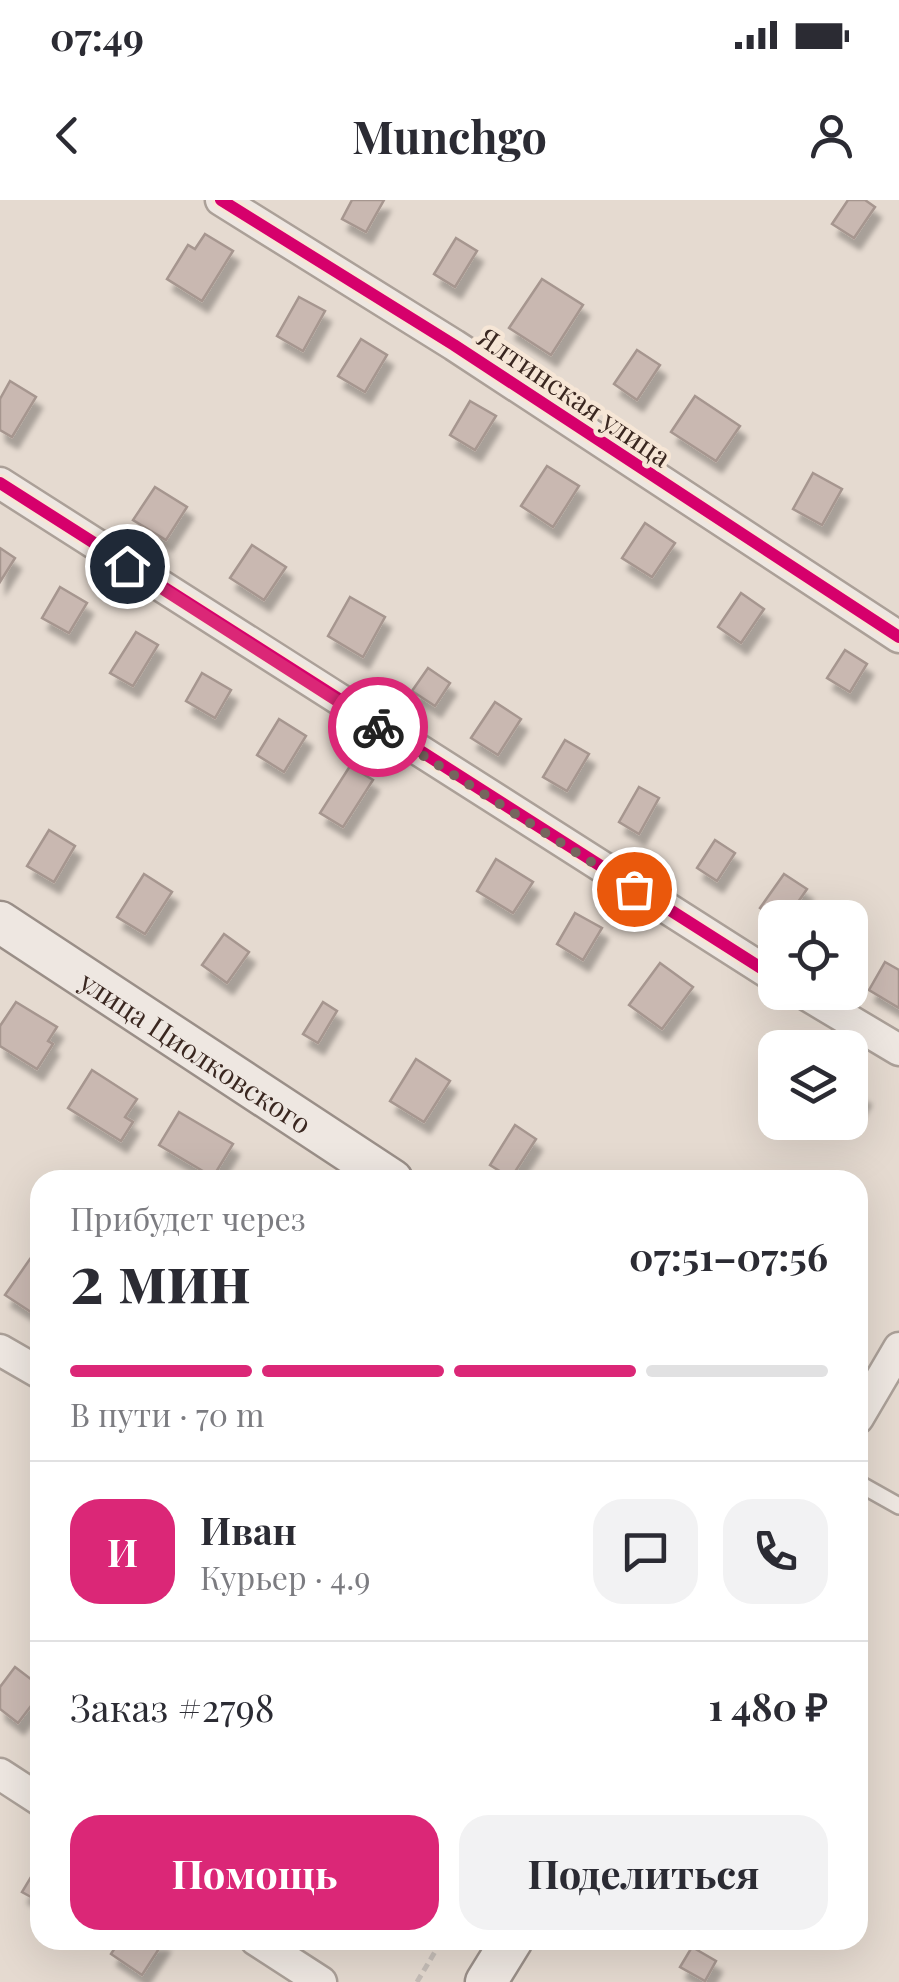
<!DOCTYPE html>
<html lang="ru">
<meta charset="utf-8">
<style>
:root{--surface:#fff;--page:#f2f2f3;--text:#2b2b33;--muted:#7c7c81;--line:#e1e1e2;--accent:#db2777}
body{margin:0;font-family:"Playfair Display",serif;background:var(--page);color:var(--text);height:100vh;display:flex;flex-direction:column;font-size:38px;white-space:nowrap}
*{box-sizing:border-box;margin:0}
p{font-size:32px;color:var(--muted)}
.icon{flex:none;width:55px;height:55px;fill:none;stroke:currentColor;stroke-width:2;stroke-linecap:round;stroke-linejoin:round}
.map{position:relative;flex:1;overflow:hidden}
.side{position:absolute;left:30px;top:970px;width:838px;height:780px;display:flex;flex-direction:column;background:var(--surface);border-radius:30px;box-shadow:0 10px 40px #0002}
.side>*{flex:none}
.buttons{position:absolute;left:758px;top:700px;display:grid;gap:20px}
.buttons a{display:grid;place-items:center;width:110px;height:110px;border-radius:20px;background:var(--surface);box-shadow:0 10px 40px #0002;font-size:50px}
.pin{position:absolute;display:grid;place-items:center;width:85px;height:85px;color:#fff;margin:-42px;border:5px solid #fff;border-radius:50%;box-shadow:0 2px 10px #0007}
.courier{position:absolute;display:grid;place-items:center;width:100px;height:100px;margin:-50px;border:8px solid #db2777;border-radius:50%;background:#fff;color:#222;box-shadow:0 2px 12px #0007}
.headline em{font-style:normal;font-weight:700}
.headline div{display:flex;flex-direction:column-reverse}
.headline{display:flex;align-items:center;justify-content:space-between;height:170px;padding:0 40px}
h1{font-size:65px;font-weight:700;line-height:75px}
.bar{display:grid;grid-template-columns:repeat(4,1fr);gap:15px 10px;align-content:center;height:120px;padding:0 40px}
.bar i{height:12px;border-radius:8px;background:var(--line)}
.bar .selected{background:var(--accent)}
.bar p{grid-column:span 4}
.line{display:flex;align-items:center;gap:25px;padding:0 40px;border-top:2px solid var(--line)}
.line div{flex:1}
.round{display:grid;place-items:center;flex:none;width:105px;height:105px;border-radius:30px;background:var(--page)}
.button{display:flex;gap:20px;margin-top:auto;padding:20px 40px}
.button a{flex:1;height:115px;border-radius:30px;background:var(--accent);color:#fff;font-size:40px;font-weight:700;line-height:115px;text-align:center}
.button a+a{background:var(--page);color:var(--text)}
.status{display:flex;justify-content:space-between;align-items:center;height:70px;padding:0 50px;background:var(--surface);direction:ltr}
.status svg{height:28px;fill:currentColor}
header{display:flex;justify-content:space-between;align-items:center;height:130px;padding:0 40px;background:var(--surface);font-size:45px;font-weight:700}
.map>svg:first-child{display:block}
.building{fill:#c9b8b1;stroke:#a6968f;stroke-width:2.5;filter:url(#shadow)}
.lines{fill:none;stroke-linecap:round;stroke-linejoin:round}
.lane-casing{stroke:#aba098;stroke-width:20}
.street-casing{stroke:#aba098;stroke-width:35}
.secondary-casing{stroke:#9a8f88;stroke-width:45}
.path{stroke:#c6beb8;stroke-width:5;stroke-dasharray:8 5;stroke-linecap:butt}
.lane{stroke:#eee7e1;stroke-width:15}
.street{stroke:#eee7e1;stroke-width:30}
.secondary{stroke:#eee7e1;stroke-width:40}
.cycleway-casing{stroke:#f6e6d6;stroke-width:19}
.cycleway{stroke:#d6006c;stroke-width:12}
.done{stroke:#76665e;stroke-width:10;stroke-dasharray:0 18}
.route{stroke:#db2777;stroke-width:12}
.labels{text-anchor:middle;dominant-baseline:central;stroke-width:9;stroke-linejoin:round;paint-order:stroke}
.street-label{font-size:28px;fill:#3a2720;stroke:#f6e6d6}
</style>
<div class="status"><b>07:49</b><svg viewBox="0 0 49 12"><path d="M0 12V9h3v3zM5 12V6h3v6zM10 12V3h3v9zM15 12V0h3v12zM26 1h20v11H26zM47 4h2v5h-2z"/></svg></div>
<header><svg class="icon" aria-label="back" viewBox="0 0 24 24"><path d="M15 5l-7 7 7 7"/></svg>Munchgo<svg class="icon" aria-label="person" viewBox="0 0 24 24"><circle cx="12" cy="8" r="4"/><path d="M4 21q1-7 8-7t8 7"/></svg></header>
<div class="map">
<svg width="899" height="1782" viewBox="0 0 899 1782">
<defs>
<filter id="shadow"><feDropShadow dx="6" dy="11" stdDeviation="2.5" flood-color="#0004"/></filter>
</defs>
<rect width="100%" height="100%" fill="#e5dad0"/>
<g class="building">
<polygon points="352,0 384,0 366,32 342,19"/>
<polygon points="848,0 865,0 875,7 854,38 832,24"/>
<polygon points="205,34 233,51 202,101 167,79 188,45 195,49"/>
<polygon points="456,38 477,51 455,87 434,74"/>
<polygon points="542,79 583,105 551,155 509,128"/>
<polygon points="299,97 325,111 303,151 277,136"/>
<polygon points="361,139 387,155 365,192 338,176"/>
<polygon points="637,150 660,165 637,200 614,184"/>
<polygon points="10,181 36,197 12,237 0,230 0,199"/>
<polygon points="695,196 740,226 716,261 671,232"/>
<polygon points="470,201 496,216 475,250 450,235"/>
<polygon points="547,266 579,286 553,327 521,306"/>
<polygon points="813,273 842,289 822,325 793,309"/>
<polygon points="155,287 187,307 166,340 133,320"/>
<polygon points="645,323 675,343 652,377 622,358"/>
<polygon points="252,345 286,367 264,400 230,378"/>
<polygon points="0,348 15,358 0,382"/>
<polygon points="60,387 87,403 69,433 42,418"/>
<polygon points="741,393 764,409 741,443 718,427"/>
<polygon points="350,397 385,417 363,457 328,436"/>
<polygon points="136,432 158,445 133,486 110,473"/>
<polygon points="845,450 867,464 850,492 827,478"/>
<polygon points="428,468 450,483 435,506 412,491"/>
<polygon points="202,473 231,490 215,518 186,501"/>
<polygon points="495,502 521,519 498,555 471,538"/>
<polygon points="279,519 306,536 284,572 257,555"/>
<polygon points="565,540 589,554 567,591 543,577"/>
<polygon points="350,566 373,580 343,627 320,613"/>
<polygon points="639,587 659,598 639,634 619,622"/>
<polygon points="49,630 75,646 54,682 27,666"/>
<polygon points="715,640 735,653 717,681 697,668"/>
<polygon points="496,659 533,682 513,713 477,691"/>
<polygon points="144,674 172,692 145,734 117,717"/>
<polygon points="784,674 807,689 787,718 775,718 760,708"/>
<polygon points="575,713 602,728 583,760 557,744"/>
<polygon points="224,734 249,752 227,783 202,765"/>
<polygon points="885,762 899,770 899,808 869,790"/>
<polygon points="660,763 693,787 662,829 629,805"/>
<polygon points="16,802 57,827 48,841 53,844 37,869 0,846 0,826"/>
<polygon points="323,802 337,811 318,843 303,834"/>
<polygon points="416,859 450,881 424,922 390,901"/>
<polygon points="92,870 137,899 125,917 133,922 121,941 68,908"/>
<polygon points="850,886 865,894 850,919"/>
<polygon points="179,912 233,944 213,977 159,945"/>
<polygon points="515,925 536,939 511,978 490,965"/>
<polygon points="30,1059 40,1065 37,1116 5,1095"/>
<polygon points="15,1467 40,1486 40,1494 18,1523 0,1509 0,1487"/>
<polygon points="40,1662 40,1702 22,1692"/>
<polygon points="120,1740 162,1740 164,1741 142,1775 111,1754"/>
<polygon points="692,1747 716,1761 705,1781 680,1767"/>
</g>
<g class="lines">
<g class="lane-casing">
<polyline id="lane" points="858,1283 899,1306"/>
</g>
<g class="street-casing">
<g id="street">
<polyline points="221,0 454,145 899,437"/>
<polyline points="0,283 775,777"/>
<polyline points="802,792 899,850"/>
<polyline points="0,1150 40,1173"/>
<polyline points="858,1218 899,1148"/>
<polyline points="0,1574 40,1600"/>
<polyline points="256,1740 321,1782"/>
</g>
</g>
<g class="secondary-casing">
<g id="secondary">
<path id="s1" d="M0 722 392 980"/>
<polyline points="486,1782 512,1740"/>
</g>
</g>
<polyline class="path" points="417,1782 442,1740"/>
<use href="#lane" class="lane"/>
<use href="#street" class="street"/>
<use href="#secondary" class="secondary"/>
<g class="cycleway-casing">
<g id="cycleway">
<polyline points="221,0 454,145 899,437"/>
<polyline points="0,283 775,777"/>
</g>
</g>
<use href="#cycleway" class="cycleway"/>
</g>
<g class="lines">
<polyline class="done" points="378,527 634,689"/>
<polyline class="route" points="127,366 378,527"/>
</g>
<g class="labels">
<g class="street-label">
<text transform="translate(575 196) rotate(34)">Ялтинская улица</text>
<text stroke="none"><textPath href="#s1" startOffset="235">улица Циолковского</textPath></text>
</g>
</g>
</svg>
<div class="buttons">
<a><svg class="icon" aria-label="locate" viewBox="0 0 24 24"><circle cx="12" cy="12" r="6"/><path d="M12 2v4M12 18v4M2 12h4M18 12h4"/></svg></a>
<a><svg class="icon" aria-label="layers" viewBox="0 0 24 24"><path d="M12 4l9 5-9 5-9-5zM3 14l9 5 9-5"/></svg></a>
</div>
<div class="pin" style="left:634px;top:689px;background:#ea580c"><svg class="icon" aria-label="bag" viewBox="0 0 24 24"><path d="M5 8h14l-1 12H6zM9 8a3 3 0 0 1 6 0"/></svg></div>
<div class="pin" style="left:127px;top:366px;background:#1f2937"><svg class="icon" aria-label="home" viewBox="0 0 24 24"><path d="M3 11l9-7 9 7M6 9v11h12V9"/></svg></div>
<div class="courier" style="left:378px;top:527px"><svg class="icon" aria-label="bike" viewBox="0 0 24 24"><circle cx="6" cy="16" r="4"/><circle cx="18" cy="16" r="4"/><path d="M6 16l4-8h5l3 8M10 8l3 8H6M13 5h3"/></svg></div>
<section class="side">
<div class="headline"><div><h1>2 мин</h1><p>Прибудет через</p></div><em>07:51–07:56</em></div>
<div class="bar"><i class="selected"></i><i class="selected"></i><i class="selected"></i><i></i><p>В пути · 70 m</p></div>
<div class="line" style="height:180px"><b class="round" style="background:var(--accent);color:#fff">И</b><div><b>Иван</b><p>Курьер · 4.9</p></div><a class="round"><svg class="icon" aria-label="chat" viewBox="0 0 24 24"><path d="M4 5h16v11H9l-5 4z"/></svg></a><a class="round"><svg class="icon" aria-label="phone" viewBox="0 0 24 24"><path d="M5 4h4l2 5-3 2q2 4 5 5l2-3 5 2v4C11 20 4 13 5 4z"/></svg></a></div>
<div class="line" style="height:130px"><div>Заказ #2798</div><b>1 480 ₽</b></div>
<div class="button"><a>Помощь</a><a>Поделиться</a></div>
</section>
</div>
